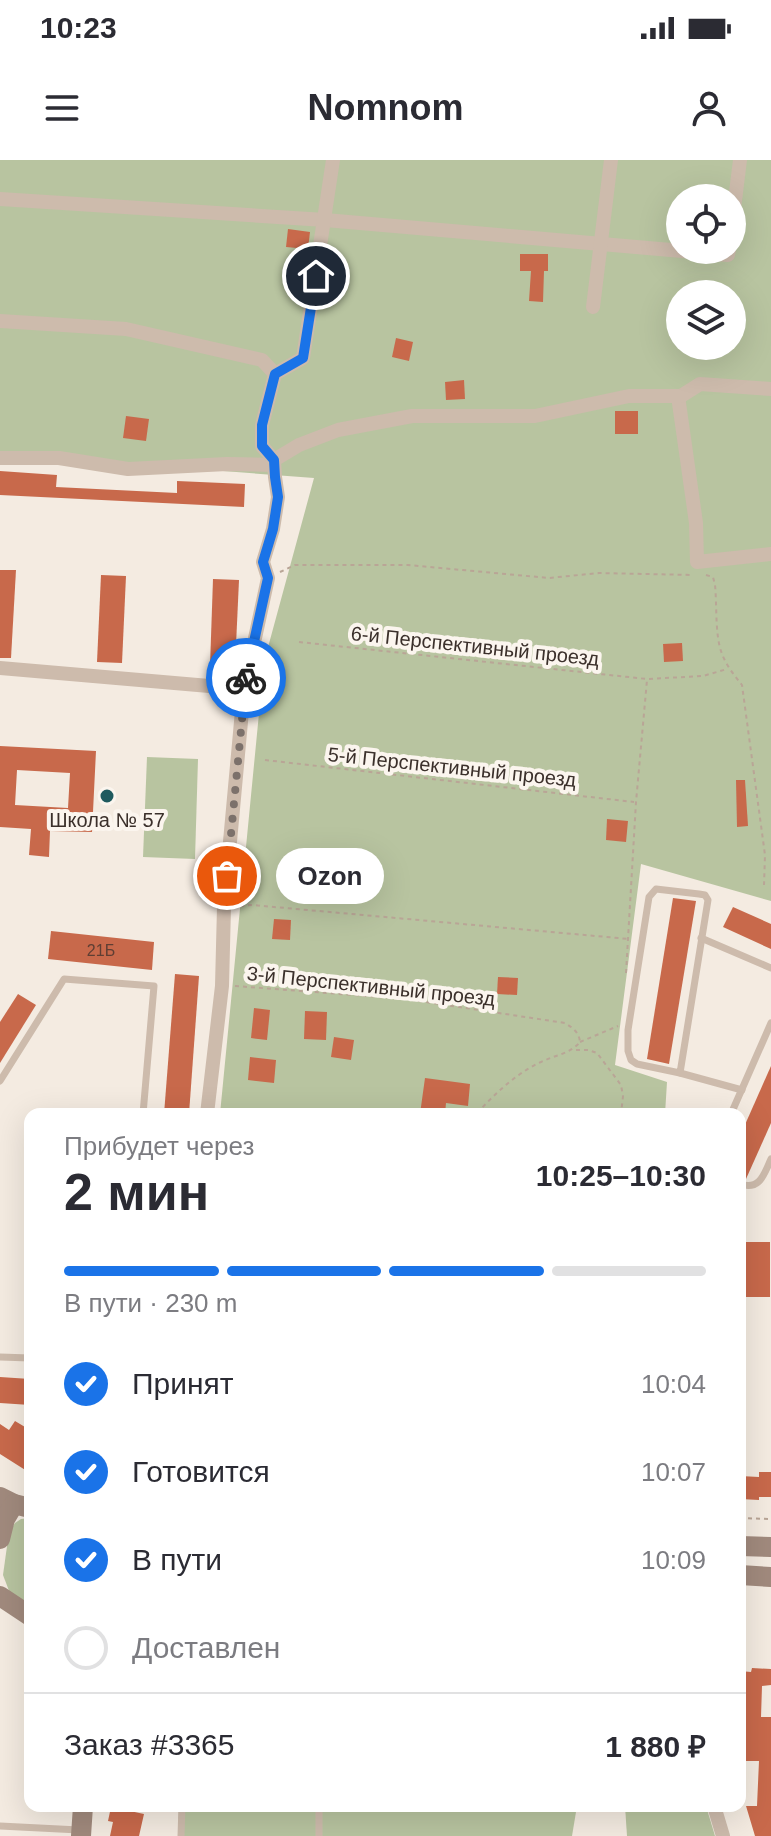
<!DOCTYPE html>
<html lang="ru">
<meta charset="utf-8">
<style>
:root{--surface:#fff;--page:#f2f2f3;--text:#2b2b33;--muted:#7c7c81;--line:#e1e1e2;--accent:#1a73e8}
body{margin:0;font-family:Helvetica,sans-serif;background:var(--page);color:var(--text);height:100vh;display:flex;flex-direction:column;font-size:30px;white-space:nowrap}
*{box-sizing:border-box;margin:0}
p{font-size:26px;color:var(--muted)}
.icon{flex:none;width:44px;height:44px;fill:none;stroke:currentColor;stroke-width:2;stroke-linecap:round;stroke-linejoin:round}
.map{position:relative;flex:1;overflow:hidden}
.details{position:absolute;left:24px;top:948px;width:722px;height:704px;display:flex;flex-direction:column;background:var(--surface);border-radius:16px;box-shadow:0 8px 32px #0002}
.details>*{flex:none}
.controls{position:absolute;left:666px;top:24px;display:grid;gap:16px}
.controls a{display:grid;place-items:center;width:80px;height:80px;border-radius:50%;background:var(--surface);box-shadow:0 8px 32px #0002;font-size:40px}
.pin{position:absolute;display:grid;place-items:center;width:68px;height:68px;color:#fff;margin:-34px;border:4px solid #fff;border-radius:50%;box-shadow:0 2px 8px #0007}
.courier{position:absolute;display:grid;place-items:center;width:80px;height:80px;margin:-40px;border:6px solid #1a73e8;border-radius:50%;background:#fff;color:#222;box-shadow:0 2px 10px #0007}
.bubble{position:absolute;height:56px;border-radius:28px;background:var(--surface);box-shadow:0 8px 32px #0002;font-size:26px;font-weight:600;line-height:56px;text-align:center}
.head em{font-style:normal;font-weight:600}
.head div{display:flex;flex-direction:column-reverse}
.head{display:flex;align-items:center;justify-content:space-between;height:136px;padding:0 40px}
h1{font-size:52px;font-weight:600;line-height:60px}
.bar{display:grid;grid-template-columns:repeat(4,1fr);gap:12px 8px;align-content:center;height:96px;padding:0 40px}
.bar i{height:10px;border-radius:6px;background:var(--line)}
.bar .active{background:var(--accent)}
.bar p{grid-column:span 4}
.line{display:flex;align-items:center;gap:20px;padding:0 40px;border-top:2px solid var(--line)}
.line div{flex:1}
ol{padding:0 40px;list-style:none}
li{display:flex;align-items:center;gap:24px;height:88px}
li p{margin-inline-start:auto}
li .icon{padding:8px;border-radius:50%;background:var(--accent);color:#fff;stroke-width:4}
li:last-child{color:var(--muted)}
li i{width:44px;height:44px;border:4px solid var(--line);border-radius:50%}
.status{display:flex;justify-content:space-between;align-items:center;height:56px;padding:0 40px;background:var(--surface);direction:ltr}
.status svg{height:22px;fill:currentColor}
header{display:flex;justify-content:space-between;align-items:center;height:104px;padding:0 40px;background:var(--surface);font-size:36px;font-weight:600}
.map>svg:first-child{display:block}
.green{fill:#b8c4a0;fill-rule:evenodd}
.building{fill:#c8694b;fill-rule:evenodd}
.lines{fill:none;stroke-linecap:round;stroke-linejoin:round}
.path{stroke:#b9a596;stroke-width:2;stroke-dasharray:4 4;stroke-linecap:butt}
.lane{stroke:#cdbbac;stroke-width:7}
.street{stroke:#cdbbac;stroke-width:14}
.secondary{stroke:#a18a7d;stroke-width:20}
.done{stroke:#7c716b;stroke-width:8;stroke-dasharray:0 14.4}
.route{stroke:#1a73e8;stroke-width:10}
.poi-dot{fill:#1f5a5e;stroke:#fbf5ee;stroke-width:3}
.labels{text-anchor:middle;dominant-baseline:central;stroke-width:8;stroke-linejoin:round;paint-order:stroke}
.number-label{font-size:16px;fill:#5e3e33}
.street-label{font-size:20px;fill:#3b302b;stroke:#fbf5ee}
.poi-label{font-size:20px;fill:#3b302b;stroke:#fbf5ee}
</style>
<div class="status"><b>10:23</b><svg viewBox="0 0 49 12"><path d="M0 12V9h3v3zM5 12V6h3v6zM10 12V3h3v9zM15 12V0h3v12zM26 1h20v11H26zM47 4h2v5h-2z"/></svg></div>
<header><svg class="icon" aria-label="menu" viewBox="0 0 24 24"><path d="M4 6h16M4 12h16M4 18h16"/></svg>Nomnom<svg class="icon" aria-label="person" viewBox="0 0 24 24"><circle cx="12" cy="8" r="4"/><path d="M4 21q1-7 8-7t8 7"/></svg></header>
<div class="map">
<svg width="771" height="1676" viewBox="0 0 771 1676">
<rect width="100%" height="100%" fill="#f4ebe1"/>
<g class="green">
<path d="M0 0H771V741L641 704 615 905 667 922 665 954H220L264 502 314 318 0 294ZM680 38H732V90H680ZM680 134H732V186H680Z"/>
<polygon points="147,597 198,599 195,699 143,697"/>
<polygon points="30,1358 30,1450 11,1436 3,1415 9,1372 15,1363 21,1359"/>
<polygon points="179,1646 577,1646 572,1676 178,1676"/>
<polygon points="625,1646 706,1646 715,1676 627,1676"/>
</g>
<g class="building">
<polygon points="288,69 310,72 308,89 286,87"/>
<polygon points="520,94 548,94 548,111 544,111 543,142 529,141 531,111 520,111"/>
<polygon points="396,178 413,182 409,201 392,197"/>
<polygon points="464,220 465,239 446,240 445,222"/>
<rect x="615" y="251" width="23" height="23"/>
<polygon points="126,256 149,259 146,281 123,278"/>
<polygon points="0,311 57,315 56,327 177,333 177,321 245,324 244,347 0,335"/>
<polygon points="0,410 16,410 11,498 0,498"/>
<polygon points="101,415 126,416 122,503 97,502"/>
<polygon points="213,419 239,420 235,507 210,506"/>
<polygon points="682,483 683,501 664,502 663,484"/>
<path d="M0 586 96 591 92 672 50 671 49 697 29 695 31 669 0 667ZM17 610 70 613 68 648 15 645Z"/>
<polygon points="736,620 745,620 748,666 737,667"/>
<polygon points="607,659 628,661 626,682 606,680"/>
<polygon points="343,691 364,694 361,714 340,711"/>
<polygon points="673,738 696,741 669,904 647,899"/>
<polygon points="733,747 771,764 771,789 723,767"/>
<polygon points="274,759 291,760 290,780 272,779"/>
<polygon points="51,771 154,782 152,810 48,799"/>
<polygon points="175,814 199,816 189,954 164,954"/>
<polygon points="498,817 518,818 517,835 497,834"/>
<polygon points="18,834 36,845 0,903 0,862"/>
<polygon points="254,848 270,850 267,880 251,878"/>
<polygon points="305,851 327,852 326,880 304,879"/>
<polygon points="334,877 354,880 351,900 331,897"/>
<polygon points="250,897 276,900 274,923 248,920"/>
<polygon points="771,906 771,963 746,1019 740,1018 740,976"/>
<polygon points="425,918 470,924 468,946 446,943 445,954 420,954"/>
<rect x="740" y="1082" width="30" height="55"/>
<polygon points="0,1217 30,1219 30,1245 0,1243"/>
<polygon points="15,1261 30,1270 30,1313 0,1294 0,1264 9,1270"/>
<polygon points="759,1312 771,1312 771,1337 759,1337 759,1340 740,1339 740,1316 759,1317"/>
<polygon points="752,1508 771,1509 771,1525 762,1526 761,1557 771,1557 771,1676 755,1676 746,1646 757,1646 759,1601 740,1601 740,1511 751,1512"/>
<polygon points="111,1647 144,1654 139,1676 110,1676 113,1662 108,1661"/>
</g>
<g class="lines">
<g class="path">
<polyline points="280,412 295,405 408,405 549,418 599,413 692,415"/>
<path d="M706 415 713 417 715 425C717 445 715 473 721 491 725 504 734 515 742 525L765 695 764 725"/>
<polyline points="299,482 647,519 703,516 727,509"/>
<polyline points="265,600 634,642"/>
<polyline points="240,746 252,745 629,779"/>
<polyline points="626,813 636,642 647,520"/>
<path d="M235 826 406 839 565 863C573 868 579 872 580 882 570 894 555 895 541 902 515 914 495 934 476 954"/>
<polyline points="580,882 618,866"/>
<polyline points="576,890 588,890 597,893 621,925 623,936 621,954"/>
<polyline points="740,1358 771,1359"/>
</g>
<g class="lane">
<polygon points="656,729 699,734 705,735 708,740 680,913 637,904 631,900 628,891 628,870 649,737"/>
<polyline points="701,778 771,808"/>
<polyline points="680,913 742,930"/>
<polyline points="0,921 64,819 154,826 143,954"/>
<polyline points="731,954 771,863"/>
<path d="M740 1024C760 1031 764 1014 771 999"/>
<polyline points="0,1197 30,1198"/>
<polyline points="0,1666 79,1670"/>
<polyline points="181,1676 182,1646"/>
<polyline points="319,1676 319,1646"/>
</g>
<g class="street">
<polyline points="0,39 325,60 728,95 729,90"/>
<polyline points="732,65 740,0"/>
<polyline points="593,147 611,0"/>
<polyline points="0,161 126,169 262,200 275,214"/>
<polyline points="678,236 696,363 697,402 771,394"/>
<polyline points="0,298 59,298 128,309 227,304 274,305"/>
<polyline points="274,300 299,285 338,270 412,256 535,256 629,236 681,236 700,224 771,229"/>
<polyline points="0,508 244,529"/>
<polyline points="207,954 222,826 224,747 244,529 268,418 263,402 273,369 278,337 275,317 274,300 262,286 262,265 275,214 303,198 333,0"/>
<polyline points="714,1646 723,1676"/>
</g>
<g class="secondary">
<polyline points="0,1337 14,1344 30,1348"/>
<polyline points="0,1379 5,1359 14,1344"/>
<polyline points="740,1386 771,1387"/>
<polyline points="740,1415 771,1417"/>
<polyline points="0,1436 30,1456"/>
<polyline points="81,1676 83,1646"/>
</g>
</g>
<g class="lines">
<polyline class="done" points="227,716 246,518"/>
<polyline class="route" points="246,518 268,418 263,402 273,369 278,337 275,317 274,300 262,286 262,265 275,214 303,198 316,116"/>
</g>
<circle class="poi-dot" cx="107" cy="636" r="8"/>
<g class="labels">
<g class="number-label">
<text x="101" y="790">21Б</text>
</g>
<g class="street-label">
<text transform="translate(475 486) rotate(6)">6-й Перспективный проезд</text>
<text transform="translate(452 607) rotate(6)">5-й Перспективный проезд</text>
<text transform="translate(371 826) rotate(6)">3-й Перспективный проезд</text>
</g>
<g class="poi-label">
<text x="107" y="660">Школа № 57</text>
</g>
</g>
</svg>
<div class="controls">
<a><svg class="icon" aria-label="locate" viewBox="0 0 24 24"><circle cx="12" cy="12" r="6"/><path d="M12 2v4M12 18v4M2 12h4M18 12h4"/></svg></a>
<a><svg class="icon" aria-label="layers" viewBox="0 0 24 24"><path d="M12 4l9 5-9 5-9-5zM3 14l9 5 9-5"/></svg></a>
</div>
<div class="pin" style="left:227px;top:716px;background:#ea580c"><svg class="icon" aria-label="bag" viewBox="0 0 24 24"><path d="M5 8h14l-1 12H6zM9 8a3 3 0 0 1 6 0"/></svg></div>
<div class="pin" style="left:316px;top:116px;background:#1f2937"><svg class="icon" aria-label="home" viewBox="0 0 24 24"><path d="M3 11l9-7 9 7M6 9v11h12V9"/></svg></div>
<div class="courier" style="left:246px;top:518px"><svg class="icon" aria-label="bike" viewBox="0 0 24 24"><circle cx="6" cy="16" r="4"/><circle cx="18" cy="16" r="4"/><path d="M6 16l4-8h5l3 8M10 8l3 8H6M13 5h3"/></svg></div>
<div class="bubble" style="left:276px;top:688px;width:108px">Ozon</div>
<section class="details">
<div class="head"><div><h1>2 мин</h1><p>Прибудет через</p></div><em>10:25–10:30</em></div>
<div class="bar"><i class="active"></i><i class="active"></i><i class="active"></i><i></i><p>В пути · 230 m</p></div>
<ol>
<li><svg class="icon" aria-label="check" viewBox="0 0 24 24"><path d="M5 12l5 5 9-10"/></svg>Принят<p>10:04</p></li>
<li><svg class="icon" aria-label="check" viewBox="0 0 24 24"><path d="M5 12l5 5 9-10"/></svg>Готовится<p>10:07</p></li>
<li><svg class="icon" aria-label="check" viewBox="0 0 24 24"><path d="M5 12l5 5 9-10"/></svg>В пути<p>10:09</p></li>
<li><i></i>Доставлен</li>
</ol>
<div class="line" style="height:104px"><div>Заказ #3365</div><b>1 880 ₽</b></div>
</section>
</div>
